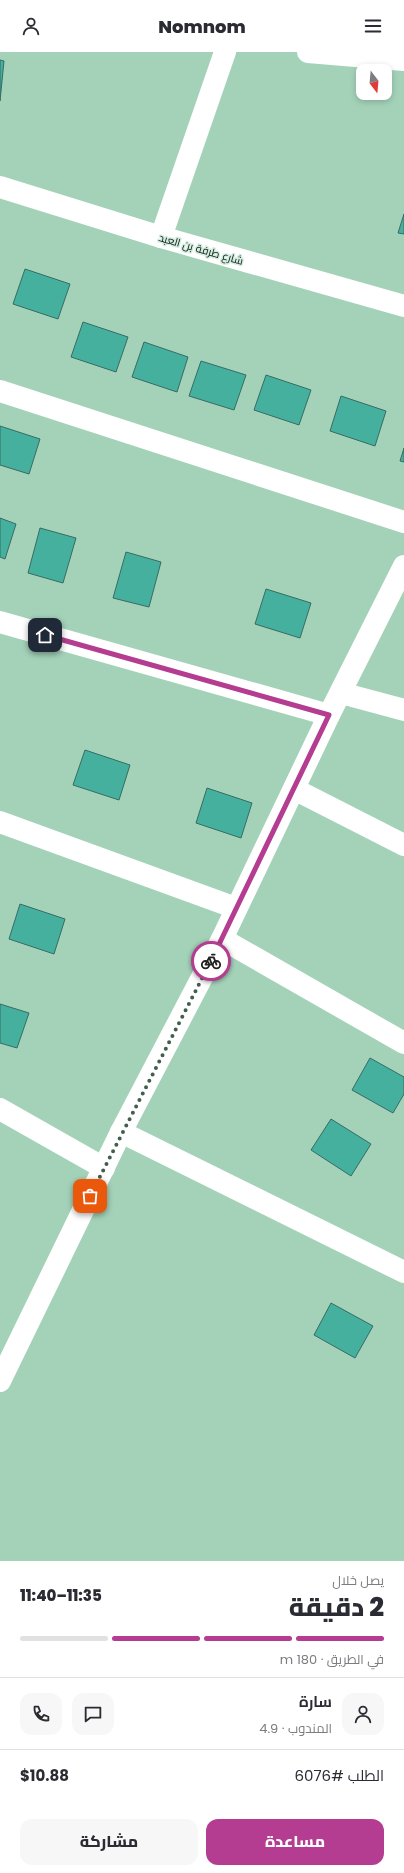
<!DOCTYPE html>
<html lang="ar">
<meta charset="utf-8">
<style>
:root{--surface:#fff;--page:#f7f7f7;--text:#2b2b33;--muted:#7c7c81;--line:#e1e1e2;--accent:#b43c91}
body{margin:0;font-family:Poppins,Cairo,sans-serif;background:var(--page);color:var(--text);direction:rtl;height:100vh;display:flex;flex-direction:column;font-size:15px;white-space:nowrap}
*{box-sizing:border-box;margin:0}
p{font-size:13px;color:var(--muted)}
.icon{flex:none;width:22px;height:22px;fill:none;stroke:currentColor;stroke-width:2;stroke-linecap:round;stroke-linejoin:round}
.map{position:relative;height:1509px;overflow:hidden;direction:ltr}
.sheet{display:flex;flex-direction:column;background:var(--surface);flex:1}
.sheet>*{flex:none}
.needle{width:26px;rotate:164deg}
.tools{position:absolute;left:356px;top:12px;display:grid;gap:8px}
.tools a{display:grid;place-items:center;width:36px;height:36px;border-radius:8px;background:var(--surface);box-shadow:0 2px 6px #0003;font-size:20px}
.pin{position:absolute;display:grid;place-items:center;width:34px;height:34px;color:#fff;margin:-17px;border-radius:8px;box-shadow:0 2px 6px #0006}
.courier{position:absolute;display:grid;place-items:center;width:40px;height:40px;margin:-20px;border:3px solid #b43c91;border-radius:50%;background:#fff;color:#222;box-shadow:0 1px 5px #0007}
.summary em{font-style:normal;font-weight:800}
.summary div{display:flex;flex-direction:column-reverse}
.summary{display:flex;align-items:center;justify-content:space-between;height:68px;padding:0 20px}
h1{font-size:26px;font-weight:800;line-height:30px}
.bar{display:grid;grid-template-columns:repeat(4,1fr);gap:6px 4px;align-content:center;height:48px;padding:0 20px}
.bar i{height:5px;border-radius:3px;background:var(--line)}
.bar .active{background:var(--accent)}
.bar p{grid-column:span 4}
.line{display:flex;align-items:center;gap:10px;padding:0 20px;border-top:1px solid var(--line)}
.line div{flex:1}
.round{display:grid;place-items:center;flex:none;width:42px;height:42px;border-radius:12px;background:var(--page)}
.cta{display:flex;gap:8px;margin-top:auto;padding:8px 20px}
.cta a{flex:1;height:46px;border-radius:12px;background:var(--accent);color:#fff;font-size:16px;font-weight:800;line-height:46px;text-align:center}
.cta a+a{background:var(--page);color:var(--text)}
header{display:flex;justify-content:space-between;align-items:center;height:52px;padding:0 20px;background:var(--surface);font-size:18px;font-weight:800}
.map>svg:first-child{display:block}
.building{fill:#46b09f;stroke:#366c63}
.lines{fill:none;stroke-linecap:round;stroke-linejoin:round}
.street{stroke:#fff;stroke-width:22}
.done{stroke:#425e4f;stroke-width:4;stroke-dasharray:0 7.2}
.route{stroke:#b43c91;stroke-width:5}
.labels{text-anchor:middle;dominant-baseline:central;stroke-width:3;stroke-linejoin:round;paint-order:stroke}
.street-label{font-size:11px;fill:#0d1f16;stroke:#d5ede0}
</style>
<header><svg class="icon" aria-label="menu" viewBox="0 0 24 24"><path d="M4 6h16M4 12h16M4 18h16"/></svg>Nomnom<svg class="icon" aria-label="person" viewBox="0 0 24 24"><circle cx="12" cy="8" r="4"/><path d="M4 21q1-7 8-7t8 7"/></svg></header>
<div class="map">
<svg width="404" height="1509" viewBox="0 0 404 1509">
<rect width="100%" height="100%" fill="#a4d2b9"/>
<g class="building">
<polygon points="0,8 4,9 0,49"/>
<polygon points="404,162 404,182 398,181"/>
<polygon points="25,217 70,232 58,267 13,252"/>
<polygon points="83,270 128,285 116,320 71,305"/>
<polygon points="144,290 188,305 177,340 132,325"/>
<polygon points="201,309 246,323 234,358 189,344"/>
<polygon points="266,323 311,338 299,373 254,358"/>
<polygon points="341,344 386,359 375,394 330,379"/>
<polygon points="0,374 40,387 29,422 0,413"/>
<polygon points="404,396 404,410 400,409"/>
<polygon points="0,466 16,472 5,507 0,505"/>
<polygon points="40,476 76,486 63,531 28,521"/>
<polygon points="126,500 161,510 149,555 113,546"/>
<polygon points="266,537 311,551 300,586 255,572"/>
<polygon points="85,698 130,713 119,748 73,733"/>
<polygon points="207,736 252,751 241,786 196,771"/>
<polygon points="20,852 65,867 54,902 9,887"/>
<polygon points="0,952 29,961 17,996 0,991"/>
<polygon points="370,1006 404,1025 404,1042 393,1061 352,1038"/>
<polygon points="331,1067 371,1092 351,1124 311,1098"/>
<polygon points="331,1251 373,1274 355,1306 314,1283"/>
</g>
<g class="lines">
<g class="street">
<polyline points="308,0 404,8"/>
<polyline points="0,135 161,185 404,254"/>
<polyline points="161,185 225,0"/>
<polyline points="0,339 404,470"/>
<polyline points="0,570 329,663"/>
<polyline points="341,641 404,658"/>
<polyline points="294,737 404,793"/>
<polyline points="0,770 236,856"/>
<polyline points="222,887 404,991"/>
<polyline points="0,1057 104,1116"/>
<polyline points="121,1080 404,1220"/>
<polyline points="0,1329 121,1080 222,887 329,663 404,514"/>
</g>
</g>
<g class="lines">
<polyline class="done" points="90,1144 211,909"/>
<polyline class="route" points="45,583 329,663 211,909"/>
</g>
<g class="labels">
<g class="street-label">
<text transform="translate(201 197) rotate(16)">شارع طرفة بن العبد</text>
</g>
</g>
</svg>
<div class="tools">
<a><svg class="needle" viewBox="-14 -14 28 28"><path d="M0-13l5 13h-10z" fill="#e53935"/><path d="M0 13l5-13h-10z" fill="#7c7c81"/></svg></a>
</div>
<div class="pin" style="left:90px;top:1144px;background:#ea580c"><svg class="icon" aria-label="bag" viewBox="0 0 24 24"><path d="M5 8h14l-1 12H6zM9 8a3 3 0 0 1 6 0"/></svg></div>
<div class="pin" style="left:45px;top:583px;background:#1f2937"><svg class="icon" aria-label="home" viewBox="0 0 24 24"><path d="M3 11l9-7 9 7M6 9v11h12V9"/></svg></div>
<div class="courier" style="left:211px;top:909px"><svg class="icon" aria-label="bike" viewBox="0 0 24 24"><circle cx="6" cy="16" r="4"/><circle cx="18" cy="16" r="4"/><path d="M6 16l4-8h5l3 8M10 8l3 8H6M13 5h3"/></svg></div>
</div>
<section class="sheet">
<div class="summary"><div><h1>2 دقيقة</h1><p>يصل خلال</p></div><em>11:35–11:40</em></div>
<div class="bar"><i class="active"></i><i class="active"></i><i class="active"></i><i></i><p>في الطريق · 180 m</p></div>
<div class="line" style="height:72px"><a class="round"><svg class="icon" aria-label="person" viewBox="0 0 24 24"><circle cx="12" cy="8" r="4"/><path d="M4 21q1-7 8-7t8 7"/></svg></a><div><b>سارة</b><p>المندوب · 4.9</p></div><a class="round"><svg class="icon" aria-label="chat" viewBox="0 0 24 24"><path d="M4 5h16v11H9l-5 4z"/></svg></a><a class="round"><svg class="icon" aria-label="phone" viewBox="0 0 24 24"><path d="M5 4h4l2 5-3 2q2 4 5 5l2-3 5 2v4C11 20 4 13 5 4z"/></svg></a></div>
<div class="line" style="height:52px"><div>الطلب #6076</div><b>$10.88</b></div>
<div class="cta"><a>مساعدة</a><a>مشاركة</a></div>
</section>
